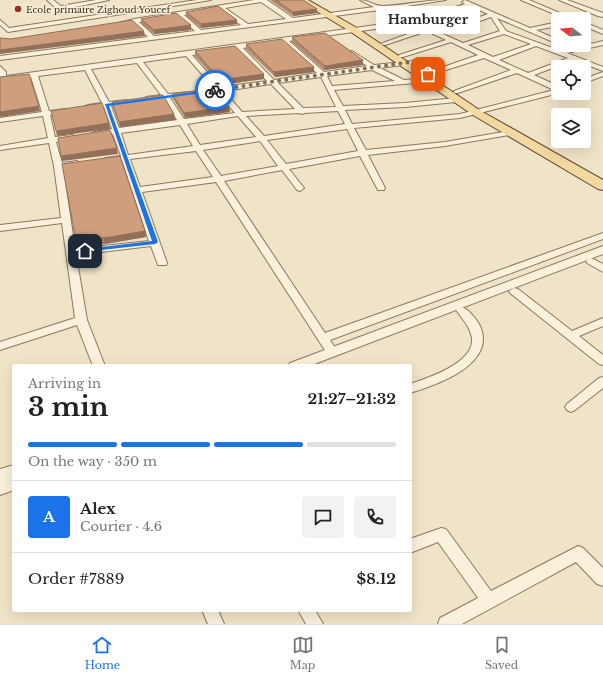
<!DOCTYPE html>
<meta charset="utf-8">
<style>
:root{--surface:#fff;--page:#f2f2f2;--text:#222;--muted:#767676;--line:#e0e0e0;--accent:#1a73e8}
body{margin:0;font-family:"Libre Baskerville",serif;background:var(--page);color:var(--text);height:100vh;display:flex;flex-direction:column;font-size:15px;white-space:nowrap}
*{box-sizing:border-box;margin:0}
p{font-size:13px;color:var(--muted)}
.icon{flex:none;width:22px;height:22px;fill:none;stroke:currentColor;stroke-width:2;stroke-linecap:round;stroke-linejoin:round}
.map{position:relative;flex:1;overflow:hidden}
.side{position:absolute;left:12px;top:364px;width:400px;height:248px;display:flex;flex-direction:column;background:var(--surface);border-radius:4px;box-shadow:0 4px 16px #0002}
.side>*{flex:none}
.needle{width:26px;rotate:286deg}
.fabs{position:absolute;left:551px;top:12px;display:grid;gap:8px}
.fabs a{display:grid;place-items:center;width:40px;height:40px;border-radius:4px;background:var(--surface);box-shadow:0 4px 16px #0002;font-size:20px}
.pin{position:absolute;display:grid;place-items:center;width:34px;height:34px;color:#fff;margin:-17px;border-radius:8px;box-shadow:0 2px 6px #0006}
.courier{position:absolute;display:grid;place-items:center;width:40px;height:40px;margin:-20px;border:3px solid #1a73e8;border-radius:50%;background:#fff;color:#222;box-shadow:0 1px 5px #0007}
.bubble{position:absolute;height:28px;border-radius:4px;background:var(--surface);box-shadow:0 4px 16px #0002;font-size:13px;font-weight:700;line-height:28px;text-align:center}
.headline em{font-style:normal;font-weight:700}
.headline div{display:flex;flex-direction:column-reverse}
.headline{display:flex;align-items:center;justify-content:space-between;height:68px;padding:0 16px}
h1{font-size:26px;font-weight:700;line-height:30px}
.bar{display:grid;grid-template-columns:repeat(4,1fr);gap:6px 4px;align-content:center;height:48px;padding:0 16px}
.bar i{height:5px;border-radius:3px;background:var(--line)}
.bar .on{background:var(--accent)}
.bar p{grid-column:span 4}
.line{display:flex;align-items:center;gap:10px;padding:0 16px;border-top:1px solid var(--line)}
.line div{flex:1}
.round{display:grid;place-items:center;flex:none;width:42px;height:42px;border-radius:4px;background:var(--page)}
.tab-bar{display:flex;justify-content:space-around;align-items:center;height:56px;border-top:1px solid var(--line);background:var(--surface);font-size:11px;color:var(--muted)}
.tab-bar a{display:grid;justify-items:center;gap:2px}
.tab-bar .on{color:var(--accent)}
.map>svg:first-child{display:block}
.lines{fill:none;stroke-linecap:round;stroke-linejoin:round}
.minor-casing{stroke:#8d765c;stroke-width:2}
.tertiary-casing{stroke:#8d765c;stroke-width:2}
.primary-casing{stroke:#5b4430;stroke-width:2}
.minor{fill:#faf1dc;fill-rule:evenodd}
.tertiary{fill:#faf1dc;fill-rule:evenodd}
.primary{fill:#f3d9a0;fill-rule:evenodd}
.wall{fill:#b2896c}
.shaded-wall{fill:#916f58}
.building{fill:#cf9f7d;stroke:#916f58}
.route{fill:#1a73e8}
.done{stroke:#7c6e5b;stroke-width:4;stroke-dasharray:0 7.2}
.poi-dot{fill:#9e2a2b;stroke:#f7eed8;stroke-width:1.5}
.labels{text-anchor:middle;dominant-baseline:central;stroke-width:3;stroke-linejoin:round;paint-order:stroke}
.far-poi-label{font-size:9px;fill:#3d2e20;stroke:#f7eed8;text-anchor:start}
</style>
<div class="map">
<svg width="603" height="624" viewBox="0 0 603 624">
<rect width="100%" height="100%" fill="#f0e4c8"/>
<g class="lines">
<g class="minor-casing">
<g id="minor">
<polygon points="47,0 53,0 61,6 96,0 109,0 65,9 69,12 66,14 57,9"/>
<polygon points="197,0 211,0 8,32 0,25 0,20 9,28"/>
<path d="M254 0H267L293 18 374 7 360 0C369 0 376 7 384 6 405 5 425 0 446 0L387 9 412 20 465 4 462 2 465 0 530 28 558 22V26L536 30 558 40V44L497 18 506 31 561 51 603 41V45L567 53 603 67V71L574 60 534 75 558 86 559 93 460 118 354 128 366 150 445 142 509 131 513 133 509 135 445 146 368 155 385 188 384 190H378L360 156 289 169 304 188 300 191 297 190 282 170 224 181 325 333 603 233V239L330 340 338 352 336 355H328L216 182 142 192 167 263 166 265H158L151 246 76 255 87 320 105 366H93L77 325 0 350V342L75 318 62 223 0 231V225L61 218 54 166 49 143 0 150V146L48 138 43 116 0 122V118L42 112 31 77 0 81V66L6 72V76L405 21 380 10 0 60V56L148 37 133 23 118 26 115 24 134 19ZM261 2 286 19 248 24 225 8ZM470 6 488 14 438 32 417 22ZM219 9 241 25 201 30 184 15ZM178 16 195 31 154 36 139 22ZM491 17 500 31 463 43 443 34ZM411 24 422 29 380 44 385 45 427 31 446 40 399 55V57H403L451 42 478 55 426 73V75H430L484 58 511 70 454 91V93H458L517 73 554 90 460 114 352 124 345 110 405 107 456 102 460 100 456 98 405 103 343 106 334 90 427 82 430 80 427 78 404 80 380 68 411 64 413 63V61L374 65 352 51 350 52V54L367 66 324 72 289 41ZM504 34 531 44 493 57 468 45ZM283 42 317 73 274 80 243 48ZM536 46 568 58 528 73 499 60ZM236 49 267 81 220 87 192 55ZM186 56 214 88 201 91V93L217 92 235 113 184 119 170 98 189 96V92L168 94 143 62ZM137 63 161 95 146 97V101L164 99 177 120 119 128 111 106 126 104 130 102 126 100 109 102 91 69ZM85 70 102 103 88 105 84 107 88 109 104 107 112 129 95 132 91 134 95 136 113 134 121 156 106 158 102 160 106 162 122 160 149 241 75 249 63 168 77 167 81 164 77 161 62 163 56 142 72 139 76 137 72 135 55 137 50 115 65 113 69 111 65 109 49 111 38 76ZM372 70 395 81 332 86 327 76ZM321 77 336 107 303 108 278 83ZM271 84 295 109 242 112 224 91ZM338 111 345 124 264 136 246 116 299 113 302 114 305 113ZM238 116 256 137 200 145 187 124ZM180 125 193 146 128 155 121 133ZM347 129 358 151 286 164 267 140ZM260 141 278 166 221 176 203 150ZM196 151 213 177 140 187 130 159Z"/>
<polygon points="521,0 529,0 574,19 566,19"/>
<polygon points="559,0 567,0 603,13 603,17 598,16"/>
<polygon points="584,22 603,30 603,34 584,26"/>
<polygon points="603,72 603,76 584,83 584,79"/>
<polygon points="591,258 603,264 603,272 587,263 586,261"/>
<polygon points="514,288 518,289 572,331 603,318 603,326 579,336 603,355 603,365 599,364 510,293 509,291"/>
<path d="M461 307C468 308 477 320 480 326 497 364 437 385 410 393V384C428 378 474 363 472 339 471 327 462 319 456 310L457 308Z"/>
<polygon points="603,377 603,388 575,410 571,412 567,410 565,407 567,404 599,378"/>
<polygon points="441,528 446,529 491,591 578,546 583,548 603,568 603,586 597,584 576,562 462,624 438,624 440,618 478,598 438,542 410,553 410,539"/>
<polygon points="202,610 218,610 224,624 208,624"/>
<polygon points="298,610 315,610 323,624 306,624"/>
</g>
</g>
<g class="tertiary-casing">
<g id="tertiary">
<polygon points="603,246 603,254 309,366 288,366 290,363"/>
<polygon points="14,465 14,490 0,495 0,469"/>
</g>
</g>
<g class="primary-casing">
<polygon id="primary" points="298,0 308,0 357,28 481,111 603,180 603,190 598,189 473,115 351,32"/>
</g>
<use href="#minor" class="minor"/>
<use href="#tertiary" class="tertiary"/>
<use href="#primary" class="primary"/>
</g>
<g class="wall">
<polygon points="270,0 303,0 317,13 293,16"/>
<polygon points="186,12 237,20 237,24 201,28 186,16"/>
<polygon points="141,19 191,30 154,34 141,23"/>
<polygon points="292,37 363,60 363,65 324,70 292,42"/>
<polygon points="246,44 314,67 314,72 275,77 246,49"/>
<polygon points="195,51 264,74 264,79 221,85 195,56"/>
<polygon points="172,94 229,107 230,112 185,118 173,99"/>
<polygon points="112,102 174,114 175,120 120,127 113,107"/>
<polygon points="120,156 146,237 105,244 77,247 76,241"/>
</g>
<g class="shaded-wall">
<polygon points="317,9 317,13 293,16 293,12"/>
<polygon points="237,20 237,24 201,28 201,24"/>
<polygon points="191,25 191,30 154,34 154,30"/>
<polygon points="144,31 145,36 0,54 0,50"/>
<polygon points="363,60 363,65 324,70 325,66"/>
<polygon points="314,67 314,72 275,77 274,72"/>
<polygon points="264,74 264,79 221,85 220,80"/>
<polygon points="39,106 40,111 0,117 0,112"/>
<polygon points="229,107 230,112 185,118 184,113"/>
<polygon points="174,114 175,120 120,127 119,122"/>
<polygon points="109,123 110,129 57,136 56,131"/>
<polygon points="117,148 118,154 62,161 61,156"/>
<polygon points="145,231 146,237 105,244 104,238"/>
</g>
<g class="building">
<polygon points="276,0 303,0 317,9 293,12"/>
<polygon points="218,6 237,20 201,24 186,12"/>
<polygon points="176,13 191,25 154,30 141,19"/>
<polygon points="132,20 144,31 0,50 0,38 11,39"/>
<polygon points="325,33 363,60 325,66 292,37"/>
<polygon points="282,39 314,67 274,72 246,44"/>
<polygon points="235,46 264,74 220,80 195,51"/>
<polygon points="29,74 39,106 0,112 0,77"/>
<polygon points="215,88 229,107 184,113 172,94"/>
<polygon points="163,95 174,114 119,122 112,102"/>
<polygon points="102,103 109,123 56,131 51,111"/>
<polygon points="110,130 117,148 61,156 58,138"/>
<polygon points="120,156 145,231 104,238 76,241 62,164"/>
</g>
<polygon class="route" points="215,89 217,91 109,106 158,242 155,244 83,252 83,250 85,249 152,241 105,104"/>
<g class="lines">
<polyline class="done" points="215,90 411,62 428,74"/>
</g>
<circle class="poi-dot" cx="18" cy="9" r="4"/>
<g class="labels">
<g class="far-poi-label">
<text x="26" y="9">Ecole primaire Zighoud Youcef</text>
</g>
</g>
</svg>
<div class="fabs">
<a><svg class="needle" viewBox="-14 -14 28 28"><path d="M0-13l5 13h-10z" fill="#e53935"/><path d="M0 13l5-13h-10z" fill="#767676"/></svg></a>
<a><svg class="icon" aria-label="locate" viewBox="0 0 24 24"><circle cx="12" cy="12" r="6"/><path d="M12 2v4M12 18v4M2 12h4M18 12h4"/></svg></a>
<a><svg class="icon" aria-label="layers" viewBox="0 0 24 24"><path d="M12 4l9 5-9 5-9-5zM3 14l9 5 9-5"/></svg></a>
</div>
<div class="pin" style="left:428px;top:74px;background:#ea580c"><svg class="icon" aria-label="bag" viewBox="0 0 24 24"><path d="M5 8h14l-1 12H6zM9 8a3 3 0 0 1 6 0"/></svg></div>
<div class="pin" style="left:85px;top:251px;background:#1f2937"><svg class="icon" aria-label="home" viewBox="0 0 24 24"><path d="M3 11l9-7 9 7M6 9v11h12V9"/></svg></div>
<div class="courier" style="left:215px;top:90px"><svg class="icon" aria-label="bike" viewBox="0 0 24 24"><circle cx="6" cy="16" r="4"/><circle cx="18" cy="16" r="4"/><path d="M6 16l4-8h5l3 8M10 8l3 8H6M13 5h3"/></svg></div>
<div class="bubble" style="left:376px;top:6px;width:104px">Hamburger</div>
<section class="side">
<div class="headline"><div><h1>3 min</h1><p>Arriving in</p></div><em>21:27–21:32</em></div>
<div class="bar"><i class="on"></i><i class="on"></i><i class="on"></i><i></i><p>On the way · 350 m</p></div>
<div class="line" style="height:72px"><b class="round" style="background:var(--accent);color:#fff">A</b><div><b>Alex</b><p>Courier · 4.6</p></div><a class="round"><svg class="icon" aria-label="chat" viewBox="0 0 24 24"><path d="M4 5h16v11H9l-5 4z"/></svg></a><a class="round"><svg class="icon" aria-label="phone" viewBox="0 0 24 24"><path d="M5 4h4l2 5-3 2q2 4 5 5l2-3 5 2v4C11 20 4 13 5 4z"/></svg></a></div>
<div class="line" style="height:52px"><div>Order #7889</div><b>$8.12</b></div>
</section>
</div>
<nav class="tab-bar">
<a class="on"><svg class="icon" aria-label="home" viewBox="0 0 24 24"><path d="M3 11l9-7 9 7M6 9v11h12V9"/></svg>Home</a>
<a><svg class="icon" aria-label="map" viewBox="0 0 24 24"><path d="M3 6l6-2 6 2 6-2v14l-6 2-6-2-6 2zM9 4v14M15 6v14"/></svg>Map</a>
<a><svg class="icon" aria-label="saved" viewBox="0 0 24 24"><path d="M7 4h10v16l-5-4-5 4z"/></svg>Saved</a>
</nav>
